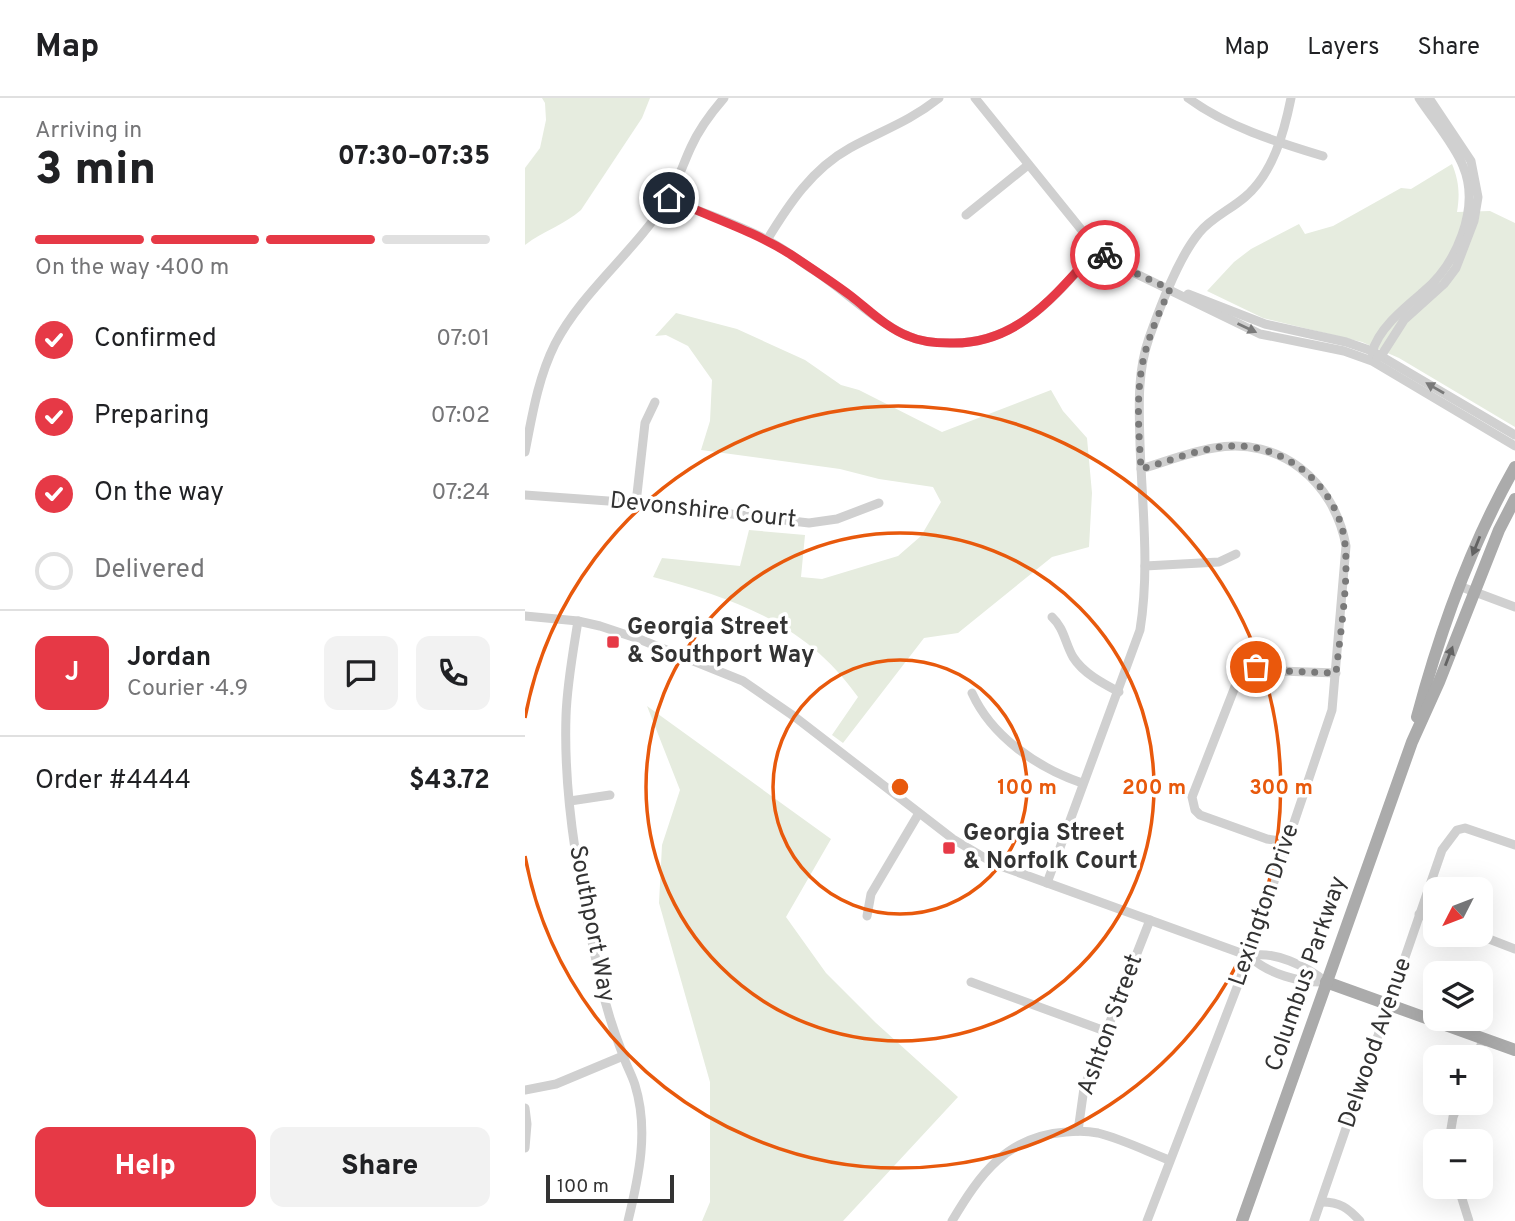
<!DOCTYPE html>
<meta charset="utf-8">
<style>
:root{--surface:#fff;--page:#f2f2f2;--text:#202124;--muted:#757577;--line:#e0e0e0;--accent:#e63946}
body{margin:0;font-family:Overpass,sans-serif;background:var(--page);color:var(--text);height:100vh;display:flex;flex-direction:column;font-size:26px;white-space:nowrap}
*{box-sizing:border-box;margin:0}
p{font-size:23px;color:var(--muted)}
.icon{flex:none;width:38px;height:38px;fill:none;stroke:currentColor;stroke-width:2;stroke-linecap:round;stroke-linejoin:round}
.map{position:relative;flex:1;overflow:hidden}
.drawer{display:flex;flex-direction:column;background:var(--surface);width:525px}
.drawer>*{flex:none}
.needle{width:46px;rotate:228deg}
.buttons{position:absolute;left:898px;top:779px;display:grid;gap:14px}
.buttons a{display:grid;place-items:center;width:70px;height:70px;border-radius:14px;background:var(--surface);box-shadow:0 7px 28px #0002;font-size:35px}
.scale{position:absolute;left:21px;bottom:18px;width:128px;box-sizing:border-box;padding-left:7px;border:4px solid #333;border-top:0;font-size:19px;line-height:24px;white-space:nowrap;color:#333;-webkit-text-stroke:5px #fff;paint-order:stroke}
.pin{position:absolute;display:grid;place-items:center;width:60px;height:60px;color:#fff;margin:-30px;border:4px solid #fff;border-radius:50%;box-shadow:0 2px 7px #0007}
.courier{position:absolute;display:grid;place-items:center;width:70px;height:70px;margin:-35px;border:5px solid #e63946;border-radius:50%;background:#fff;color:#222;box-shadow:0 2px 9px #0007}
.head em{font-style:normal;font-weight:800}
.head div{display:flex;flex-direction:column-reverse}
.head{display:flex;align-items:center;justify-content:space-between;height:119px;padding:0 35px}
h1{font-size:46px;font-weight:800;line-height:52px}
.bar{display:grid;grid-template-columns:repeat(4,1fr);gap:10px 7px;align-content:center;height:84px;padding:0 35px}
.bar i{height:9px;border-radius:5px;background:var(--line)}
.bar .selected{background:var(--accent)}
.bar p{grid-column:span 4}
.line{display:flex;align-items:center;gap:18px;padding:0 35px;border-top:2px solid var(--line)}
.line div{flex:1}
.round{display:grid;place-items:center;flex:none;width:74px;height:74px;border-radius:14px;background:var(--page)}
ol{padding:0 35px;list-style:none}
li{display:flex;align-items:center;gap:21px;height:77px}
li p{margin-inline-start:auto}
li .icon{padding:7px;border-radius:50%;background:var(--accent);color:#fff;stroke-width:4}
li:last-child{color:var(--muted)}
li i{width:38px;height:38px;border:4px solid var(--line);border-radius:50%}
.action{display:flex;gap:14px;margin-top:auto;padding:14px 35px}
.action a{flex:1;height:80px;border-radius:14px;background:var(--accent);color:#fff;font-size:28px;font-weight:800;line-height:80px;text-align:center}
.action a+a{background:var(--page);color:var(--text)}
header{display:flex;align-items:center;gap:42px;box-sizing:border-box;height:98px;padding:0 35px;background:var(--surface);border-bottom:2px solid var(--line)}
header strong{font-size:33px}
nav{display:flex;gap:38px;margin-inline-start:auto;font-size:24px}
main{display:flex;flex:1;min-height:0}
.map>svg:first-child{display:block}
.green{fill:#e6ecdf}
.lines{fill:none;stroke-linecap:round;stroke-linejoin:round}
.minor{stroke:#d0d0d0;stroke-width:9}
.major{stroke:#ababab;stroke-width:12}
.oneway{fill:#7a7a7a}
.oneway2{fill:#636363}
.done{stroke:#7a7a7a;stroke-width:7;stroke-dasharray:0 12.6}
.route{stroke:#e63946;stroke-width:9}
.ring{fill:none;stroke:#e8590c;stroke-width:3.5}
.poi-dot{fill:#e63946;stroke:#fff;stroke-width:2.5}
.labels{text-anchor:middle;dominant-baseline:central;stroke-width:7;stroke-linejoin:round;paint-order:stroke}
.street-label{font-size:24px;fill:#333;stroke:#fff}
.poi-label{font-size:24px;font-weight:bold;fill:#333;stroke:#fff;text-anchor:start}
.centre{fill:#e8590c;stroke:#fff;stroke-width:3.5}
.ring-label{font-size:21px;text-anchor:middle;font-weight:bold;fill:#e8590c;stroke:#fff;stroke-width:7;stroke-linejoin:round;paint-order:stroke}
</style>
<header>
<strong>Map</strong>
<nav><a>Map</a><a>Layers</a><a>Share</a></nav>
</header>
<main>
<section class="drawer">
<div class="head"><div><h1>3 min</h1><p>Arriving in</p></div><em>07:30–07:35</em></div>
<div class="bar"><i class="selected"></i><i class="selected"></i><i class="selected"></i><i></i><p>On the way · 400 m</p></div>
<ol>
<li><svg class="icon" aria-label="check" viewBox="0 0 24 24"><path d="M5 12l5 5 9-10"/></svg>Confirmed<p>07:01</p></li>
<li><svg class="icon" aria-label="check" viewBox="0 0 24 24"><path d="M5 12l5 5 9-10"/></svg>Preparing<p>07:02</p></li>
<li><svg class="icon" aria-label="check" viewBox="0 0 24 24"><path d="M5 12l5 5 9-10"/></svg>On the way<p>07:24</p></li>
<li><i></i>Delivered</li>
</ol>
<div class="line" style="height:126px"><b class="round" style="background:var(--accent);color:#fff">J</b><div><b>Jordan</b><p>Courier · 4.9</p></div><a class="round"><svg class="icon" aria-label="chat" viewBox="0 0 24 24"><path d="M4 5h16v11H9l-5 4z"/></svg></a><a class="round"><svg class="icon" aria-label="phone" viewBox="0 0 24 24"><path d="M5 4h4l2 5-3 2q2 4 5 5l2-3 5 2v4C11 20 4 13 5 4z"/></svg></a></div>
<div class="line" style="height:91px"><div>Order #4444</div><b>$43.72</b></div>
<div class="action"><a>Help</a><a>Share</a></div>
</section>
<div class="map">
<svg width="990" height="1123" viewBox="0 0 990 1123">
<rect width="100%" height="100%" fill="#fff"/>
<g class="green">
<path d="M17 0H125L117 20 56 112C39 127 18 133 0 147V70L15 50 21 22 20 5Z"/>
<path d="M927 66C934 83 935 96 932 114L965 113 990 125V329L874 260 837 244 738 220 682 193 709 164 726 151 774 126 780 136 808 128 876 90 886 91Z"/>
<path d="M151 215 212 231 280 262 316 287 334 292 417 334 526 292 538 313 562 340 567 395 564 449 527 459 433 535 399 540 318 645 307 637 333 599C281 526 212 501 128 479L137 460 215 468 224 432 280 437 276 479 297 481 373 458 396 438 416 404 408 389 354 381 315 371 176 352 185 323 187 282 163 248 141 237 130 238Z"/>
<polygon points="122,608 306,741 261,819 301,875 351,925 433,999 318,1123 177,1123 185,1104 185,984 134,805 137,747 155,692"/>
</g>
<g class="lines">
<g class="minor">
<polyline points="450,0 572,151 593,167 735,236 819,253 847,263 990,348"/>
<path d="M663 0C702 29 752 44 798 58"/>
<path d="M143 100C176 115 211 125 242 142 258 150 272 161 287 171 316 189 353 226 383 238 396 244 411 245 425 245 492 247 531 197 572 151"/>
<polyline points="441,117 503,67"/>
<path d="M242 142C264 106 287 71 325 50 358 32 384 24 414 0"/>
<polyline points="663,196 740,226 821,244 847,253 990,337"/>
<path d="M847 255C853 231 879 210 898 194 931 167 956 110 938 68 930 47 907 20 894 0"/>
<polyline points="852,260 856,258 879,222 919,186 931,170 949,123 953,99 946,63 904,0"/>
<path d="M0 354C7 318 13 280 30 246 58 192 110 154 142 102 152 86 158 66 166 49 174 31 186 15 199 0"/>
<path d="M616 371C640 364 664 354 689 350 755 338 809 383 821 448L807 612 724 858 622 1123"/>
<polyline points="0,397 111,405 284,425 312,421 354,405"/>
<polyline points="111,405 120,325 130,304"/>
<polyline points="620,468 694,464 711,456"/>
<polyline points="934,488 990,509"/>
<path d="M0 518 53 523 75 528 114 541 218 583 270 619 428 741 470 766 724 858C743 876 775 885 801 884"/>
<path d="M527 519C539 530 540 545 548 559 558 575 577 585 594 594"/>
<path d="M53 523C48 554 42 586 41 618 38 708 57 798 76 886 81 910 89 934 98 957 101 967 107 977 110 987 124 1032 114 1078 103 1123"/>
<path d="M447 595C467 639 513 670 557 685"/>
<polyline points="45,703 85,697"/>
<polyline points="762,744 742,741 675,717 670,712 667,699 715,576 731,569 755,573 811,575"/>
<path d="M522 785 615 532C625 470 617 408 615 346 614 310 612 274 624 240 635 209 653 160 674 135 686 120 705 112 720 99 748 75 759 35 766 0"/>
<polyline points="894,816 910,822"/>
<polyline points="342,818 346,796 394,715"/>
<polyline points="951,836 990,851"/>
<path d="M724 858C749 852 781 868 801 884"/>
<polyline points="446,884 580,933"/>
<polyline points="951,959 959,940"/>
<polyline points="0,992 31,986 98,958"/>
<polyline points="0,1010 2,1026 0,1050"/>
<polyline points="553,1033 559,990 625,822"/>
<polyline points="924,1043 928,1019 934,1004"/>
<polyline points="933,1088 944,1123"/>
<path d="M797 1104C815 1104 823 1110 835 1123"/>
<path d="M427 1123C455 1076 482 1038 541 1034 551 1033 563 1033 573 1035 597 1041 621 1053 644 1062"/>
<polyline points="789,1123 917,752 932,732 940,730 990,747"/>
</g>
<g class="major">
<path d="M892 619C915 533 946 446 990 369"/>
<polyline points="801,884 990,952"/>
<polyline points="717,1123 887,644 914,584 974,432 990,401"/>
</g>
</g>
<defs><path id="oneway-solid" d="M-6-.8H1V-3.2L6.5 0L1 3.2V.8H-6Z" transform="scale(1.75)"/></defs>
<g class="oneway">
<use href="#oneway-solid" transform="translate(722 230) rotate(25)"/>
<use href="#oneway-solid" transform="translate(910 290) rotate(-150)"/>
</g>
<g class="oneway2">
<use href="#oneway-solid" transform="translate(951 448) rotate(112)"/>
<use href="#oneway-solid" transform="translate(924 558) rotate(-69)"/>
</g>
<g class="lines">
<path class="done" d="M580 157 593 167 645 191C634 215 622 241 617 268 611 302 614 337 616 371 645 363 685 346 715 348 767 350 815 394 820 446 824 483 815 537 811 575L755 573 731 569"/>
<path class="route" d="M144 100C184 119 227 132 265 156 286 170 306 183 326 198 344 212 362 230 383 238 396 244 411 245 425 245 493 247 530 197 572 151L580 157"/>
</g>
<g class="ring">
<circle cx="375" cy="689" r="127"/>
<circle cx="375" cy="689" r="254"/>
<path d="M0 620A381 381 0 1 1 0 758"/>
</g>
<g class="poi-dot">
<rect x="81" y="537" width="14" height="14" rx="3.5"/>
<rect x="417" y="743" width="14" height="14" rx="3.5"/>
</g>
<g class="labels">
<g class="street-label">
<text transform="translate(178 413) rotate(6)">Devonshire Court</text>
<text transform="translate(740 807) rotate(-71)">Lexington Drive</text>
<text transform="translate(66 826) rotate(79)">Southport Way</text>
<text transform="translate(782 876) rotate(-71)">Columbus Parkway</text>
<text transform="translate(586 927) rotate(-70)">Ashton Street</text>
<text transform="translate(851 945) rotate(-71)">Delwood Avenue</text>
</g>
<g class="poi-label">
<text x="102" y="530">Georgia Street<tspan x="102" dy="28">&amp; Southport Way</tspan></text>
<text x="438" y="736">Georgia Street<tspan x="438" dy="28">&amp; Norfolk Court</tspan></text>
</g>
</g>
<circle cx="375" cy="689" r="10" class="centre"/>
<g class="ring-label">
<text x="502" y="696">100 m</text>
<text x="629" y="696">200 m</text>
<text x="756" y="696">300 m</text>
</g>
</svg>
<div class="buttons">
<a><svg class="needle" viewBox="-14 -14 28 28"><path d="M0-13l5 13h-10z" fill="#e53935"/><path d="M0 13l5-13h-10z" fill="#757577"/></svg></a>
<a><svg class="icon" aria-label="layers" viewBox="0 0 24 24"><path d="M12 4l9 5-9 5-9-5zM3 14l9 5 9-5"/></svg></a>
<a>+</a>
<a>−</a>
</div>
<div class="scale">100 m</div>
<div class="pin" style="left:731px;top:569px;background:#ea580c"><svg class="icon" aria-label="bag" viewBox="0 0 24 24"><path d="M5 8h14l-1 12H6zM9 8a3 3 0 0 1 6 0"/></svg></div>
<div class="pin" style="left:144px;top:100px;background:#1f2937"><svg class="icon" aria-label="home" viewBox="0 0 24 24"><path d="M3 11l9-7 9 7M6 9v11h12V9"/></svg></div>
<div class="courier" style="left:580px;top:157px"><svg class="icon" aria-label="bike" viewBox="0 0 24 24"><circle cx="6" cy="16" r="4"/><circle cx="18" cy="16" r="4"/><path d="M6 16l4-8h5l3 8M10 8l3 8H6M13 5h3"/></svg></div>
</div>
</main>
